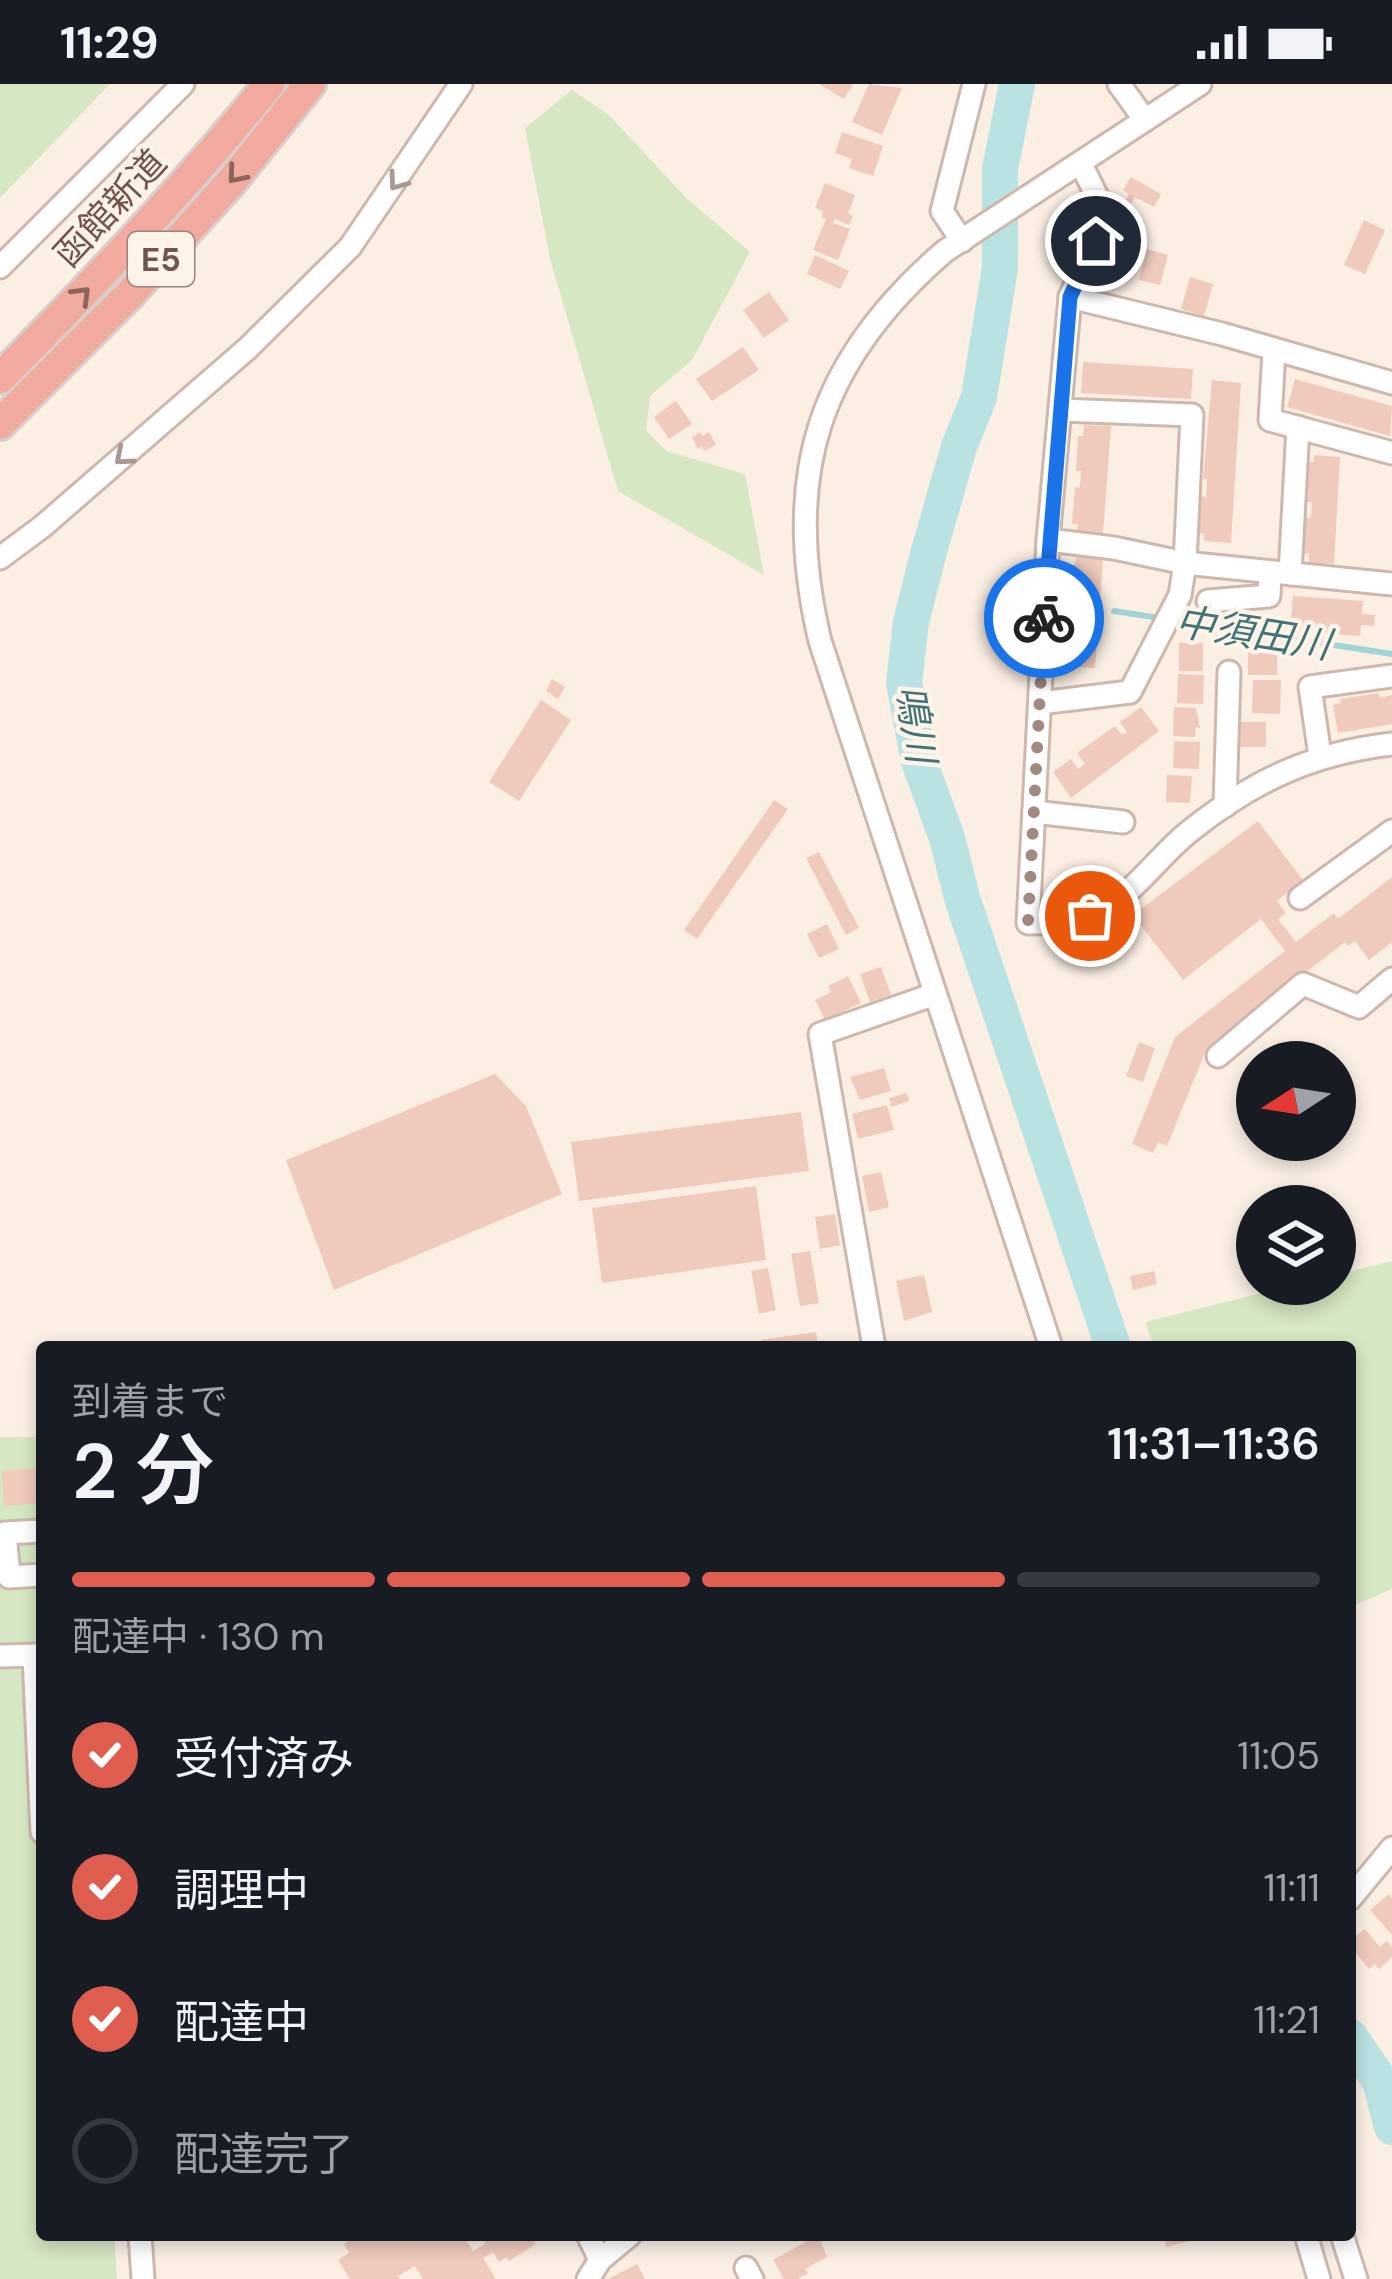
<!DOCTYPE html>
<html lang="ja">
<meta charset="utf-8">
<style>
:root{--surface:#171b24;--page:#242831;--text:#f1f3f6;--muted:#9ea1a6;--line:#363941;--accent:#de5d4f}
body{margin:0;font-family:"DM Sans","Noto Sans JP",sans-serif;background:var(--page);color:var(--text);height:100vh;display:flex;flex-direction:column;font-size:45px;white-space:nowrap}
*{box-sizing:border-box;margin:0}
p{font-size:39px;color:var(--muted)}
.icon{flex:none;width:66px;height:66px;fill:none;stroke:currentColor;stroke-width:2;stroke-linecap:round;stroke-linejoin:round}
.map{position:relative;flex:1;overflow:hidden}
.drawer{position:absolute;left:36px;top:1257px;width:1320px;height:900px;display:flex;flex-direction:column;background:var(--surface);border-radius:12px;box-shadow:0 6px 18px #0003}
.drawer>*{flex:none}
.needle{width:78px;rotate:258deg}
.tools{position:absolute;left:1236px;top:957px;display:grid;gap:24px}
.tools a{display:grid;place-items:center;width:120px;height:120px;border-radius:50%;background:var(--surface);box-shadow:0 6px 18px #0003;font-size:60px}
.pin{position:absolute;display:grid;place-items:center;width:102px;height:102px;color:#fff;margin:-51px;border:6px solid #fff;border-radius:50%;box-shadow:0 3px 12px #0007}
.courier{position:absolute;display:grid;place-items:center;width:120px;height:120px;margin:-60px;border:9px solid #1a73e8;border-radius:50%;background:#fff;color:#222;box-shadow:0 3px 15px #0007}
.headline em{font-style:normal;font-weight:600}
.headline div{display:flex;flex-direction:column-reverse}
.headline{display:flex;align-items:center;justify-content:space-between;height:204px;padding:0 36px}
h1{font-size:78px;font-weight:600;line-height:90px}
.bar{display:grid;grid-template-columns:repeat(4,1fr);gap:18px 12px;align-content:center;height:144px;padding:0 36px}
.bar i{height:15px;border-radius:9px;background:var(--line)}
.bar .current{background:var(--accent)}
.bar p{grid-column:span 4}
ol{padding:0 36px;list-style:none}
li{display:flex;align-items:center;gap:36px;height:132px}
li p{margin-inline-start:auto}
li .icon{padding:12px;border-radius:50%;background:var(--accent);color:#fff;stroke-width:4}
li:last-child{color:var(--muted)}
li i{width:66px;height:66px;border:6px solid var(--line);border-radius:50%}
.status{display:flex;justify-content:space-between;align-items:center;height:84px;padding:0 60px;background:var(--surface);direction:ltr}
.status svg{height:33px;fill:currentColor}
.map>svg:first-child{display:block}
.green{fill:#d6e7c3}
.lines{fill:none;stroke-linecap:round;stroke-linejoin:round}
.stream{stroke:#a0d3d4;stroke-width:6}
.river{stroke:#b9e2e3;stroke-width:36}
.building{fill:#efcabd}
.minor-casing{stroke:#ceb8ae;stroke-width:27}
.highway-casing{stroke:#d7cfcd;stroke-width:36}
.minor{stroke:#fff;stroke-width:21}
.highway{stroke:#f2a99e;stroke-width:30}
.oneway{stroke:#8b655c}
.oneway2{stroke:#aa9893}
.done{stroke:#a18a81;stroke-width:12;stroke-dasharray:0 21.6}
.route{stroke:#1a73e8;stroke-width:15}
.labels{text-anchor:middle;dominant-baseline:central;stroke-width:9;stroke-linejoin:round;paint-order:stroke}
.shield{fill:#fef3e9;stroke:#9b847a;stroke-width:3}
.shield-label{font-size:33px;font-weight:bold;fill:#71544b}
.street-label{font-size:36px;fill:#71544b;stroke:#fef3e9}
.water-label{font-size:39px;font-style:italic;fill:#407476;stroke:#fef3e9}
</style>
<div class="status"><b>11:29</b><svg viewBox="0 0 49 12"><path d="M0 12V9h3v3zM5 12V6h3v6zM10 12V3h3v9zM15 12V0h3v12zM26 1h20v11H26zM47 4h2v5h-2z"/></svg></div>
<div class="map">
<svg width="1392" height="2195" viewBox="0 0 1392 2195">
<rect width="100%" height="100%" fill="#fbefe4"/>
<g class="green">
<polygon points="0,0 110,0 0,114"/>
<polygon points="572,6 609,31 687,115 750,168 692,276 650,312 646,346 666,367 745,390 764,491 618,407 550,175 525,44"/>
<polygon points="1392,1177 1392,1505 1350,1523 1350,1263 1154,1263 1145,1238 1298,1200 1335,1200 1335,1191"/>
<polygon points="0,1353 42,1353 42,2151 114,2151 117,2195 0,2195"/>
</g>
<g class="lines">
<polyline class="stream" points="1114,527 1392,570"/>
<g class="river">
<polyline points="1017,0 1000,85 1000,184 979,313 959,363 929,467 911,538 904,599 919,677 947,754 963,817 1113,1263"/>
<polyline points="1350,1953 1380,1997 1392,2043"/>
</g>
</g>
<g class="building">
<polygon points="819,0 853,0 844,15"/>
<polygon points="869,0 902,4 882,51 852,38"/>
<polygon points="842,48 883,62 873,92 849,84 852,75 835,69"/>
<polygon points="1131,93 1161,110 1154,123 1135,113 1127,128 1121,125 1129,110 1123,106"/>
<polygon points="825,99 855,111 848,129 853,132 849,141 835,135 833,139 850,145 838,176 813,166 826,135 821,133 823,127 815,124"/>
<polygon points="1364,136 1385,146 1365,190 1344,181"/>
<polygon points="1147,165 1168,171 1160,201 1139,196"/>
<polygon points="815,171 849,187 840,205 807,190"/>
<polygon points="1190,193 1213,200 1204,232 1181,225"/>
<polygon points="769,208 789,236 764,254 743,226"/>
<polygon points="743,263 759,286 712,317 696,295"/>
<polygon points="1083,278 1193,285 1191,315 1081,309"/>
<polygon points="1295,295 1392,322 1390,352 1287,323"/>
<polygon points="1212,296 1241,299 1231,459 1204,457 1204,450 1199,449 1201,412 1206,413 1207,395 1203,395"/>
<polygon points="676,317 692,340 669,355 654,333"/>
<polygon points="1084,341 1111,342 1103,451 1077,449 1078,440 1072,440 1075,403 1080,404 1081,387 1076,387 1078,352 1083,352"/>
<polygon points="700,348 702,352 709,348 716,361 704,367 702,362 698,365 692,353"/>
<polygon points="1314,371 1340,373 1334,480 1309,479 1309,470 1303,469 1305,433 1311,434 1312,418 1307,418 1309,378 1314,378"/>
<polygon points="1076,473 1103,475 1095,584 1068,582 1069,570 1063,570 1066,535 1071,535 1073,518 1066,518 1069,481 1075,481"/>
<polygon points="1293,512 1363,517 1362,530 1375,531 1374,542 1361,541 1360,552 1290,547"/>
<polygon points="1248,558 1277,559 1277,591 1248,591"/>
<rect x="1179" y="559" width="24" height="28"/>
<polygon points="1178,590 1204,591 1203,620 1177,619"/>
<polygon points="552,595 565,603 558,615 546,607"/>
<polygon points="1253,596 1281,596 1280,630 1252,629"/>
<polygon points="1379,609 1380,614 1392,611 1392,640 1338,649 1333,621 1341,619 1340,615"/>
<polygon points="541,616 571,636 519,717 489,698"/>
<polygon points="1141,623 1159,647 1071,714 1053,688 1071,675 1078,685 1085,680 1077,669 1115,642 1122,651 1127,648 1120,638"/>
<polygon points="1174,623 1196,624 1200,644 1196,643 1195,653 1173,652"/>
<rect x="1238" y="638" width="28" height="25"/>
<polygon points="1174,657 1200,658 1199,685 1173,684"/>
<polygon points="1167,691 1192,692 1190,719 1166,718"/>
<polygon points="774,716 788,725 697,855 684,846"/>
<polygon points="1258,737 1303,796 1277,817 1286,829 1278,835 1296,858 1334,829 1338,835 1392,793 1392,858 1369,876 1355,857 1348,862 1345,858 1206,966 1167,1062 1158,1058 1153,1069 1132,1060 1175,953 1285,867 1261,835 1183,896 1133,831"/>
<polygon points="819,768 859,844 846,851 806,774"/>
<polygon points="827,840 839,865 819,874 807,850"/>
<polygon points="881,883 891,911 870,918 860,890"/>
<polygon points="848,892 861,919 825,936 815,916 831,908 828,902"/>
<polygon points="1139,958 1155,964 1143,998 1126,992"/>
<polygon points="884,984 891,1007 860,1016 850,993"/>
<polygon points="495,990 526,1022 562,1110 334,1206 286,1076"/>
<polygon points="907,1009 909,1017 891,1023 889,1014"/>
<polygon points="887,1021 894,1046 858,1055 852,1030"/>
<polygon points="801,1028 809,1087 579,1117 571,1058"/>
<polygon points="881,1088 889,1123 869,1128 862,1092"/>
<polygon points="756,1102 766,1176 602,1199 592,1124"/>
<polygon points="835,1130 840,1161 820,1165 815,1133"/>
<polygon points="810,1167 819,1219 800,1222 791,1170"/>
<polygon points="768,1184 776,1226 759,1230 751,1187"/>
<polygon points="1154,1187 1157,1200 1133,1206 1130,1192"/>
<polygon points="924,1191 932,1228 904,1237 896,1197"/>
<polygon points="816,1248 818,1261 814,1263 762,1263 761,1256"/>
<polygon points="42,1384 42,1419 4,1422 2,1387"/>
<polygon points="1389,1810 1392,1814 1392,1851 1370,1826"/>
<polygon points="1365,1845 1380,1863 1387,1857 1392,1864 1392,1873 1379,1885 1375,1880 1369,1885 1350,1862 1350,1857"/>
<polygon points="358,2151 371,2151 373,2156 381,2151 463,2151 473,2167 485,2160 479,2151 539,2151 533,2155 536,2160 509,2177 507,2173 499,2178 493,2168 483,2174 496,2195 423,2195 415,2182 398,2192 400,2195 350,2195 338,2176 349,2169 344,2160"/>
<polygon points="818,2151 827,2173 805,2185 808,2189 798,2195 784,2195 773,2176"/>
<polygon points="1163,2151 1188,2151 1190,2157 1166,2163"/>
<polygon points="637,2180 645,2195 608,2195"/>
</g>
<g class="lines">
<g class="minor-casing">
<g id="minor">
<polyline points="1119,0 1145,36"/>
<path d="M1081 80 1106 131 1070 213 1048 456 1028 839C1049 838 1072 840 1092 831 1131 815 1158 772 1190 747 1253 697 1312 669 1392 660"/>
<polyline points="962,157 942,127 974,0"/>
<polyline points="0,183 183,0"/>
<polyline points="1070,213 1222,250 1392,299"/>
<polyline points="1274,267 1270,336 1392,369"/>
<polyline points="1048,456 1114,464 1185,479 1392,500"/>
<polyline points="0,474 43,442 248,264 350,163 461,0"/>
<polyline points="1290,490 1298,343"/>
<polyline points="1208,517 1269,512 1270,488"/>
<polyline points="1040,619 1130,608 1180,511 1185,479 1192,331 1060,326"/>
<polyline points="1320,672 1310,603 1392,592"/>
<polyline points="1225,722 1229,588"/>
<polyline points="1034,728 1123,738"/>
<polyline points="1300,814 1392,747"/>
<polyline points="1218,972 1303,900 1359,923 1392,895"/>
<polyline points="874,1263 820,950 935,910"/>
<path d="M1051 1263 820 557C781 393 817 277 945 167L1200 0"/>
<polyline points="42,1447 5,1449 9,1493 42,1491"/>
<polyline points="34,1571 42,1748"/>
<polyline points="0,1572 42,1571"/>
<polyline points="1350,1815 1392,1764"/>
<polyline points="140,2151 143,2195"/>
<polyline points="588,2151 600,2176"/>
<polyline points="1306,2151 1319,2195"/>
<polyline points="1342,2151 1356,2195"/>
<polyline points="746,2184 752,2195"/>
<polyline points="588,2195 600,2176 630,2151"/>
</g>
</g>
<g class="highway-casing">
<g id="highway">
<path d="M0 294C94 199 185 104 269 0"/>
<polyline points="0,340 130,210 232,97 310,0"/>
</g>
</g>
<use href="#minor" class="minor"/>
<use href="#highway" class="highway"/>
</g>
<defs><path id="oneway-chevron" d="M-2-3.5L2.5 0L-2 3.5" fill="none" stroke-width="1.6" stroke-linecap="round" stroke-linejoin="round" transform="scale(3)"/></defs>
<g class="oneway">
<use href="#oneway-chevron" transform="translate(236 91) rotate(130)"/>
<use href="#oneway-chevron" transform="translate(82 211) rotate(-45)"/>
</g>
<g class="oneway2">
<use href="#oneway-chevron" transform="translate(397 98) rotate(126)"/>
<use href="#oneway-chevron" transform="translate(123 373) rotate(139)"/>
</g>
<g class="lines">
<polyline class="done" points="1044,534 1028,838 1090,832"/>
<polyline class="route" points="1044,534 1070,213 1096,157"/>
</g>
<g class="labels">
<rect class="shield" x="128" y="148" width="66" height="54" rx="9"/>
<g class="shield-label">
<text x="161" y="175">E5</text>
</g>
<g class="street-label">
<text transform="translate(110 124) rotate(-47)">函館新道</text>
</g>
<g class="water-label">
<text transform="translate(1253 549) rotate(9)">中須田川</text>
<text transform="translate(916 640) rotate(81)">鳴川</text>
</g>
</g>
</svg>
<div class="tools">
<a><svg class="needle" viewBox="-14 -14 28 28"><path d="M0-13l5 13h-10z" fill="#e53935"/><path d="M0 13l5-13h-10z" fill="#9ea1a6"/></svg></a>
<a><svg class="icon" aria-label="layers" viewBox="0 0 24 24"><path d="M12 4l9 5-9 5-9-5zM3 14l9 5 9-5"/></svg></a>
</div>
<div class="pin" style="left:1090px;top:832px;background:#ea580c"><svg class="icon" aria-label="bag" viewBox="0 0 24 24"><path d="M5 8h14l-1 12H6zM9 8a3 3 0 0 1 6 0"/></svg></div>
<div class="pin" style="left:1096px;top:157px;background:#1f2937"><svg class="icon" aria-label="home" viewBox="0 0 24 24"><path d="M3 11l9-7 9 7M6 9v11h12V9"/></svg></div>
<div class="courier" style="left:1044px;top:534px"><svg class="icon" aria-label="bike" viewBox="0 0 24 24"><circle cx="6" cy="16" r="4"/><circle cx="18" cy="16" r="4"/><path d="M6 16l4-8h5l3 8M10 8l3 8H6M13 5h3"/></svg></div>
<section class="drawer">
<div class="headline"><div><h1>2 分</h1><p>到着まで</p></div><em>11:31–11:36</em></div>
<div class="bar"><i class="current"></i><i class="current"></i><i class="current"></i><i></i><p>配達中 · 130 m</p></div>
<ol>
<li><svg class="icon" aria-label="check" viewBox="0 0 24 24"><path d="M5 12l5 5 9-10"/></svg>受付済み<p>11:05</p></li>
<li><svg class="icon" aria-label="check" viewBox="0 0 24 24"><path d="M5 12l5 5 9-10"/></svg>調理中<p>11:11</p></li>
<li><svg class="icon" aria-label="check" viewBox="0 0 24 24"><path d="M5 12l5 5 9-10"/></svg>配達中<p>11:21</p></li>
<li><i></i>配達完了</li>
</ol>
</section>
</div>
